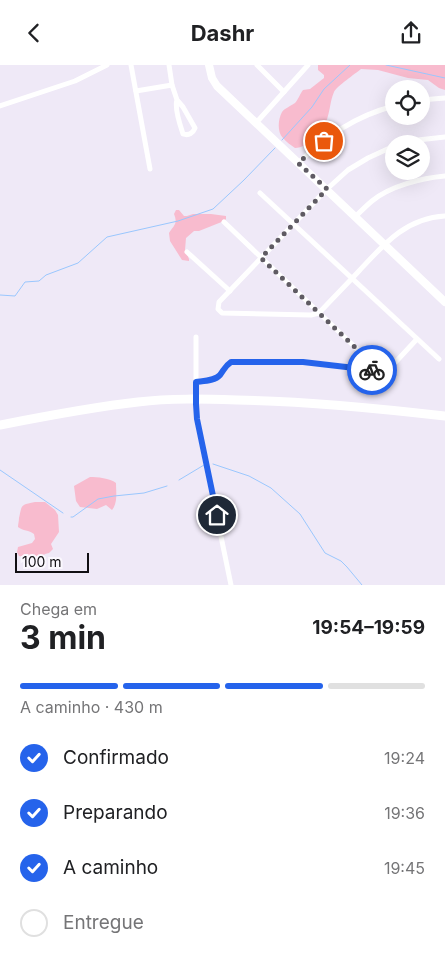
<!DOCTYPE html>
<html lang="pt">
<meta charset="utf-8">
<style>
:root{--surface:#fff;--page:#f2f2f2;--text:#202124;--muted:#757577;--line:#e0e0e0;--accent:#2563eb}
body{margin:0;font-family:Inter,sans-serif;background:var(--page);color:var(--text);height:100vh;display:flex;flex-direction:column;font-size:19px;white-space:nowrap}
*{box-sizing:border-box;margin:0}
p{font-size:16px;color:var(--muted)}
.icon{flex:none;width:28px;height:28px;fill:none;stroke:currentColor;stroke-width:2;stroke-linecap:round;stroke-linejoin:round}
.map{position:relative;height:520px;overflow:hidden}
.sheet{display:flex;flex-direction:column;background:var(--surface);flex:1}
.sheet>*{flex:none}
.controls{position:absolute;left:385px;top:15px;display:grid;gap:10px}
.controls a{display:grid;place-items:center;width:45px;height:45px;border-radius:50%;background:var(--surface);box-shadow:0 5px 20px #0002;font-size:25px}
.scale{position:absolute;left:15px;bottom:12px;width:74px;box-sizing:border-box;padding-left:5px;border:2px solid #110f13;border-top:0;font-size:14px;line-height:18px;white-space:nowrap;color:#110f13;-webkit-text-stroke:4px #fbf8fe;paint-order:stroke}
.pin{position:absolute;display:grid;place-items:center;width:42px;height:42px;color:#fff;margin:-21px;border:2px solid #fff;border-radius:50%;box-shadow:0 1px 5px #0007}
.courier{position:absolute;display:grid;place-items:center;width:50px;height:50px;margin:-25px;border:4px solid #2563eb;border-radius:50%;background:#fff;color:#222;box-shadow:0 1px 6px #0007}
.summary em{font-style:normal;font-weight:700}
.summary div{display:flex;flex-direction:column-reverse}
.summary{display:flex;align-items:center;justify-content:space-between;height:85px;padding:0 20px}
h1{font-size:32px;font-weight:700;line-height:38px}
.bar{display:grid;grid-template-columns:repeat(4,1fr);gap:8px 5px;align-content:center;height:60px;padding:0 20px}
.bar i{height:6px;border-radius:4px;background:var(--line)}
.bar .current{background:var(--accent)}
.bar p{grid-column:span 4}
ol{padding:0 20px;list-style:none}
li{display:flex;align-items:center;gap:15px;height:55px}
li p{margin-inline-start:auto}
li .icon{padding:5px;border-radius:50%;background:var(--accent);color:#fff;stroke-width:4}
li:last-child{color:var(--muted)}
li i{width:28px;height:28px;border:2px solid var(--line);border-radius:50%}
header{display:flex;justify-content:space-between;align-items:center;height:65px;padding:0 20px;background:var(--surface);font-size:22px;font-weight:700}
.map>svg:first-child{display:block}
.green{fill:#f8bbce}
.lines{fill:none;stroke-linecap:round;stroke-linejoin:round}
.stream{stroke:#9ac7fe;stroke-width:1}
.street{stroke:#fff;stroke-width:5}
.secondary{stroke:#fff;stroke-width:8}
.highway{stroke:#fff;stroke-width:9}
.done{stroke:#5f5b63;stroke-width:5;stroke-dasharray:0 9}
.route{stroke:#2563eb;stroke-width:6}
</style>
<header><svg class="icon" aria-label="back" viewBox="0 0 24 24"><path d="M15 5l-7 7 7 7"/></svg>Dashr<svg class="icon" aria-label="share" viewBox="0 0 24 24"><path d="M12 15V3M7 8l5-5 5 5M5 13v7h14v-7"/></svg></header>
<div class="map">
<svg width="445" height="520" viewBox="0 0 445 520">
<rect width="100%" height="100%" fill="#efe9f7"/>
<g class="green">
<path d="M318 0H445V25L439 23 428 15 408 13 378 5 361 4C355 9 337 21 334 27 330 36 330 47 326 57 321 70 309 82 295 83 291 80 286 77 283 73 277 67 278 54 282 47 285 43 291 41 295 38 298 35 300 29 303 25L310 24 324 13V10L318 5Z"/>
<path d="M176 145H179L184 151H187L193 149H211L226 151V154L224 156 199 166H194L186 173 185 185 189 194V196L182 195 170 176 169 168C174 160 178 159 174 149Z"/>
<path d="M90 412C97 412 110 413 116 418 116 427 118 438 112 445L106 440 97 444 80 442 76 436 74 421Z"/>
<path d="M35 437H45L55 445 58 450 59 467 51 479 53 484 49 488 45 489 38 495 19 491 17 487 18 482 32 478 35 474 34 469C29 465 23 466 18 462 18 459 19 456 19 453 22 440 20 440 35 437Z"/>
</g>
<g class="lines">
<g class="stream">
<polyline points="386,0 445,13"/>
<polyline points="282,75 312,42 324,24 350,0"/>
<polyline points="0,230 15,231 25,217 39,216 46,210 78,198 107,172 178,156 213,144 244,115 275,83"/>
<polyline points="213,399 249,411 271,423 300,449 325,488 341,496 347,502 362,520"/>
<polyline points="0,405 63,448"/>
<polyline points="179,415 204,400"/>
<polyline points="71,452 73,452 98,434 114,431 144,428 167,421"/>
</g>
<g class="street">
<polyline points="131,0 150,104"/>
<path d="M169 0 172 20 177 35 183 42 195 63C193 68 189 71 183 69 180 60 174 43 177 35"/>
<polyline points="257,0 284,27"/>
<polyline points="136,26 172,20"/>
<polyline points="421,35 445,33"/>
<polyline points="0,41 75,16 107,0"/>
<polyline points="256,58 308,0"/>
<polyline points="403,79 418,75 445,72"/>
<path d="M394 81 368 93 348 105 327 124 219 237 218 244 222 248 311 250 319 248C332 234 346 220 359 206 384 179 406 153 445 151"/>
<path d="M298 98C327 71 355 51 394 41"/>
<polyline points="260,128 439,294"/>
<path d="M355 152C360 147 366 141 372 136 390 121 422 113 445 111"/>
<polyline points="224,157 379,305"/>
<polyline points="187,187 230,226"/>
<polyline points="196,272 196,339 197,355 231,520"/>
<path d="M196 317C203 316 215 316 220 310 224 305 225 301 231 297H303L379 305 391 302 417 274"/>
</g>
<polyline class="secondary" points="209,0 212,13 217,21 445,237"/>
<path class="highway" d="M0 360C46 351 92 342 138 337 171 333 204 334 237 335 307 336 376 343 445 351"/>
</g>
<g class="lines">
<polyline class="done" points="324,76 298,98 327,124 261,193 379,305 372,305"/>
<path class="route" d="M217 450 197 354 196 339V317C203 316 215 316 220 310 224 305 225 301 231 297H303L372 305"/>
</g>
</svg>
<div class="controls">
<a><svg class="icon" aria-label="locate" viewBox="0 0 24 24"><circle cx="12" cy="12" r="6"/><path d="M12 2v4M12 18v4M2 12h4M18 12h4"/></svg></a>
<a><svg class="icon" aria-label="layers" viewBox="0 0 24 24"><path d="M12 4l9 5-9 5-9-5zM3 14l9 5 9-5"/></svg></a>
</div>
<div class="scale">100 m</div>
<div class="pin" style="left:324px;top:76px;background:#ea580c"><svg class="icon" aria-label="bag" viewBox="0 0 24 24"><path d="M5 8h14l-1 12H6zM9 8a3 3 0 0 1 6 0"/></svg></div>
<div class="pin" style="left:217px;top:450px;background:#1f2937"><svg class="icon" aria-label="home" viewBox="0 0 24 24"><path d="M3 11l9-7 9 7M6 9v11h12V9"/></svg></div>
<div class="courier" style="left:372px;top:305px"><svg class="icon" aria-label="bike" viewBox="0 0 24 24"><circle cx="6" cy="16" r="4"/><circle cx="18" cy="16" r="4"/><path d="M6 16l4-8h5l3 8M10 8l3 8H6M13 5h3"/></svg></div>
</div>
<section class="sheet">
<div class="summary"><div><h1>3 min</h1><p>Chega em</p></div><em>19:54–19:59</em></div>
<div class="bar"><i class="current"></i><i class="current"></i><i class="current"></i><i></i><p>A caminho · 430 m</p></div>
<ol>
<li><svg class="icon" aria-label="check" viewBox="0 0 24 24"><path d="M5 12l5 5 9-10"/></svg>Confirmado<p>19:24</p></li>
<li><svg class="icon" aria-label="check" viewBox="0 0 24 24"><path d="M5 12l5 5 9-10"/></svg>Preparando<p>19:36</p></li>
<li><svg class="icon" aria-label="check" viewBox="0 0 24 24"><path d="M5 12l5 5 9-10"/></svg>A caminho<p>19:45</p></li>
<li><i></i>Entregue</li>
</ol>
</section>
